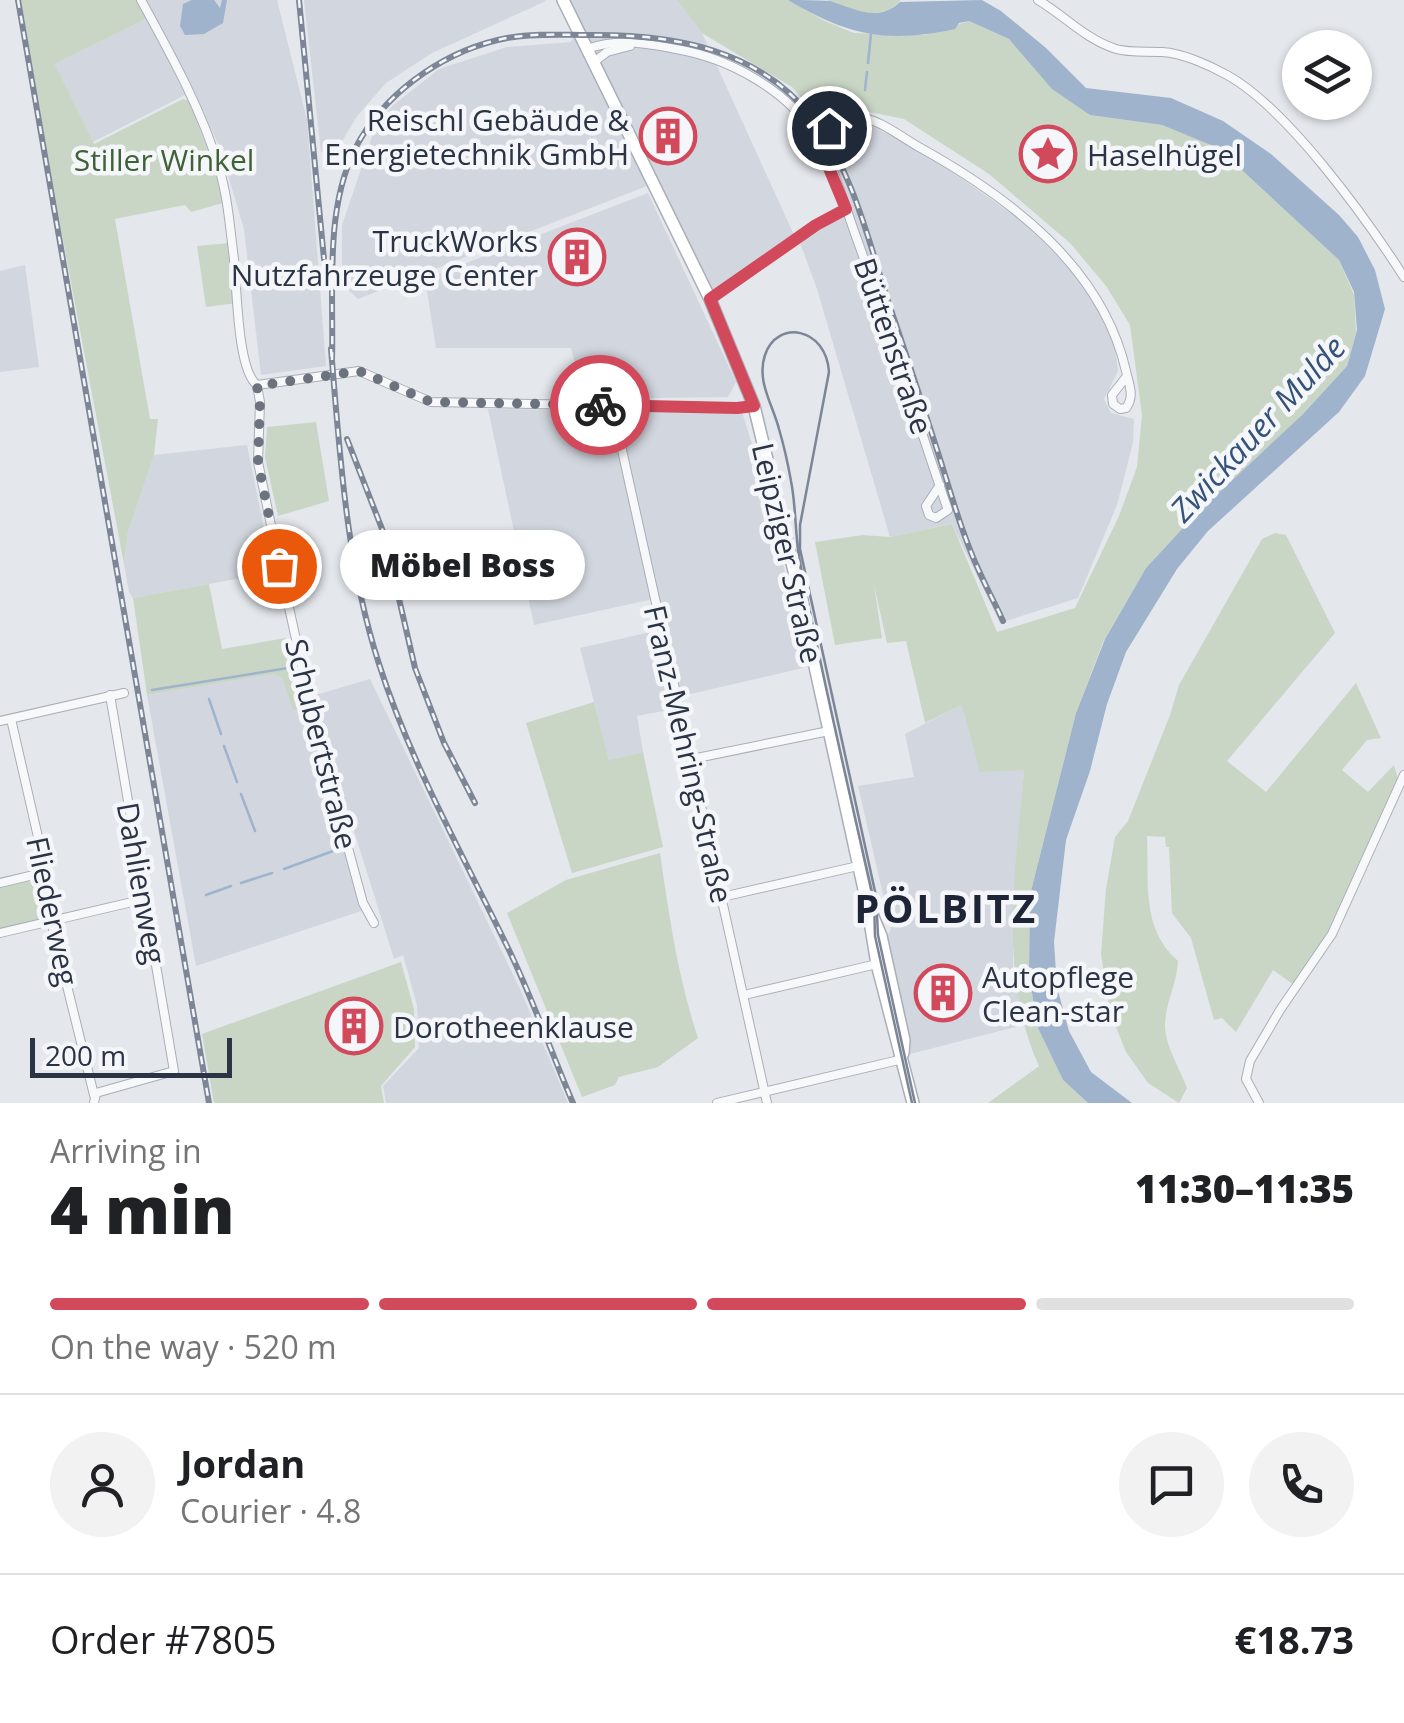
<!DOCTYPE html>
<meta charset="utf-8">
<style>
:root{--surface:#fff;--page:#f2f2f2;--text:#202124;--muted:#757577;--line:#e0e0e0;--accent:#d1495b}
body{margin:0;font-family:"Open Sans",sans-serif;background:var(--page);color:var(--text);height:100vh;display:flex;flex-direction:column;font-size:38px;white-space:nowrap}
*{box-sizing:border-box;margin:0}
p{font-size:32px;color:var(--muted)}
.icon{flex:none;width:55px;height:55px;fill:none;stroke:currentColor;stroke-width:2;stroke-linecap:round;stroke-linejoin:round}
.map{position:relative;height:1103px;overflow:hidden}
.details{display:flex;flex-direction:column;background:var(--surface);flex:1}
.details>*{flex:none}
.buttons{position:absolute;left:1282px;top:30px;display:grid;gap:20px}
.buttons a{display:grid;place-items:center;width:90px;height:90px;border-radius:50%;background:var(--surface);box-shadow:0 2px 8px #0004;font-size:50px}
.scale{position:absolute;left:30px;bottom:25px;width:202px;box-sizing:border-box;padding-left:10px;border:5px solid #2b3445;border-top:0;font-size:28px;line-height:35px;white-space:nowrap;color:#2b3445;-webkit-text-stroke:8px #f4f6f9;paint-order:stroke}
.pin{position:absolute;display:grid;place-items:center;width:85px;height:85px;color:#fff;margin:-42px;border:5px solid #fff;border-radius:50%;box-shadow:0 2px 10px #0007}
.courier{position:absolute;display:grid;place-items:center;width:100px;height:100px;margin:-50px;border:8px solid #d1495b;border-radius:50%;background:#fff;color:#222;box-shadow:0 2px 12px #0007}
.bubble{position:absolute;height:70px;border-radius:35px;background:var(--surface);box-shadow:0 2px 8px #0004;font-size:32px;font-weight:800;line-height:70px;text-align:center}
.summary em{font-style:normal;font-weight:800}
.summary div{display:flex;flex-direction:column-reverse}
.summary{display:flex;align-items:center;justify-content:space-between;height:170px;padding:0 50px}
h1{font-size:65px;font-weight:800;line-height:75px}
.bar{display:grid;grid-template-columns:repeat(4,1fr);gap:15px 10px;align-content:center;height:120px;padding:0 50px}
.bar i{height:12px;border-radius:8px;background:var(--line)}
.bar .current{background:var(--accent)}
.bar p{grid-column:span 4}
.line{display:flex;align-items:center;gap:25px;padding:0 50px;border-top:2px solid var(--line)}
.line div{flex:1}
.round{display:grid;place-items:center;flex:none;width:105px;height:105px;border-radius:52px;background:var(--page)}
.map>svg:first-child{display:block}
.built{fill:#d2d6de}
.green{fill:#c9d6c5}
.water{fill:#9fb4cc}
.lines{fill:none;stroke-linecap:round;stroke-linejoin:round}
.stream{stroke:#9fb4cc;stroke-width:2.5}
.street-casing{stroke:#a9aeb7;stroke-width:10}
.secondary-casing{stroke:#a9aeb7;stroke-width:14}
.street{stroke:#f7f8fa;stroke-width:8}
.secondary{stroke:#fff;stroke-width:11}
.tram{stroke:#7d8696;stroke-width:2.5}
.rail-casing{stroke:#7d8696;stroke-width:6}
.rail{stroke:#f4f6f9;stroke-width:2.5;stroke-dasharray:8;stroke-linecap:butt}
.done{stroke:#6c737f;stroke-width:10;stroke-dasharray:0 18}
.route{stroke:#d1495b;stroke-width:12}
.labels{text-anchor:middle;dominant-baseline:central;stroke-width:9;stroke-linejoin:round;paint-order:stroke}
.poi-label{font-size:30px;fill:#2b3445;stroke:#f4f6f9;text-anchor:start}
.park-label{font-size:30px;fill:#3f6138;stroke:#f4f6f9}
.street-label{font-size:30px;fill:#2b3445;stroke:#f4f6f9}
.water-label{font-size:32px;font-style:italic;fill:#34527a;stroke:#f4f6f9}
.district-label{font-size:40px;font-weight:bold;letter-spacing:2.5px;fill:#1d2536;stroke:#f4f6f9}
</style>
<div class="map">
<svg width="1404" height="1103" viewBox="0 0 1404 1103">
<rect width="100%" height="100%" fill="#e4e7ec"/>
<g class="built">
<polygon points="146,0 277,0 307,120 326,366 261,375 244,229 219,145"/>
<polygon points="304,0 545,0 546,1 432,53 386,83 358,115 339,146 321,152"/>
<polygon points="569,0 677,0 702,33 794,235 712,292 657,182 358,299 342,284 342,225 373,134 391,107 439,69 507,47 571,42 580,23"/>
<polygon points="148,18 185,95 93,142 55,64"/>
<polygon points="848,122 868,124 925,153 1021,220 1084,283 1114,341 1118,371 1104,399 1111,413 1134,419 1133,443 1117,505 1078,598 1000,623 952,524 890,537 817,289 796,232 848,200 824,142 827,135"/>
<polygon points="648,193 736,382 728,397 654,398 583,392 571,348 436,348 425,279"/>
<polygon points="25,265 39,367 0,372 0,271"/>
<polygon points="488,409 742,412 764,483 807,667 682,696 658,598 534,625"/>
<polygon points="247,445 273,572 133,598 129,592 124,564 128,532 154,455"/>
<polygon points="655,631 674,709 637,716 643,752 609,760 580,648"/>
<polygon points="273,674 282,678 293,709 305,706 361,911 196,966 147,695"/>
<polygon points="370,679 520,989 568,1103 386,1103 383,1086 419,1048 417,1005 403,955 394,959 312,696"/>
<polygon points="962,705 1024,770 1013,909 1013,967 1023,1025 910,1054 886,939 891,929 858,786 914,777 905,734"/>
</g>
<g class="green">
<polygon points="21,0 138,0 148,18 55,64 94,144 183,99 189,101 215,169 223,203 191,212 185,205 115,219 150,419 158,419 154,455 128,532 124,564 57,208"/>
<path d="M677 0H788L825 21 854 33 925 35 969 21 1009 39 1090 115 1162 125 1218 148 1339 260 1354 295 1356 333 1347 366 1303 414 1195 515 1146 568 1103 642 1076 713 1030 895 1029 973 1037 1026 1063 1080 1088 1103H988L1039 1066C997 974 1016 869 1024 770L980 772 962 705 925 723 906 641 887 643 874 585 882 638 835 645 815 542 863 535 890 537 952 524 997 632 1075 608 1119 516 1137 467 1142 415 1130 325 1106 286 1070 243 989 174 904 119 845 107 819 118 792 87 702 33Z"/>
<path d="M827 0H901C879 23 853 11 827 0Z"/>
<polygon points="230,243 237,303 206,307 197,246"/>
<polygon points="316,422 329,501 278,516 265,457 267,427"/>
<path d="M1275 533 1286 535 1335 633 1227 761 1266 792 1356 683 1381 738 1367 740 1342 770 1368 792 1394 765 1398 779 1321 948 1294 985 1273 970 1236 1032 1222 1018 1214 1020 1191 938 1172 913 1169 847H1166L1165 837 1147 836C1149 882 1141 929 1178 961 1177 984 1165 1003 1165 1026 1165 1045 1180 1069 1187 1088L1179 1103 1148 1083 1126 1052 1110 1012 1101 954 1106 889 1115 837 1128 821 1170 715 1179 685 1262 539Z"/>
<polygon points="209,584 222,649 286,638 305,706 293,710 282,678 273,674 147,695 133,598"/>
<polygon points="594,702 609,760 643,752 663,847 572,873 526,723"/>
<path d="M660 853C669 915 678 978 698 1038L658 1067 619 1077 615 1085 582 1097 507 913 566 880Z"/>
<polygon points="37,876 44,917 0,930 0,885"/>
<polygon points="401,962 414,1009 415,1047 381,1086 384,1103 214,1103 202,1034"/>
</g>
<g class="water">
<polygon points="192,0 214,0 220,8 222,0 227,0 223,23 204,34 185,35 180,26 183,4"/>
<path d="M788 0C801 0 817 0 830 1 856 9 877 23 900 2L982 0 1001 11 1046 48 1086 88 1171 98 1223 121 1271 154 1339 215 1358 237 1375 270 1385 309 1365 376 1339 412 1208 531 1177 569 1126 652 1107 704 1090 771 1066 840 1054 942 1057 987 1069 1031 1091 1072 1132 1103H1088L1063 1080 1037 1026 1029 973 1030 895 1076 713 1105 639 1146 568 1195 515 1303 414 1347 366 1357 330 1354 292 1339 260 1218 148 1162 125 1090 115 1052 89 1009 39 969 21 959 23 955 29C886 44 847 35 788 0Z"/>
</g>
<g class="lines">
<g class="stream">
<polyline points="868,63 871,34"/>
<polyline points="865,90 867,72"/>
<polyline points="152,690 294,667"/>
<polyline points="209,699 221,734"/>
<polyline points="224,746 237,782"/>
<polyline points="241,794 255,831"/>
<polyline points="284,869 333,851"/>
<polyline points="241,883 272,873"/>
<polyline points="206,895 231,886"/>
</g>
<g class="street-casing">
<g id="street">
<path d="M141 0C170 53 202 110 219 168 228 197 230 229 234 259 237 286 237 370 257 385"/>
<path d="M1038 0C1065 16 1085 39 1116 49 1130 53 1147 51 1162 52 1182 53 1209 65 1227 75 1287 108 1366 218 1404 277"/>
<path d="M587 49C617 38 645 43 676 49 729 58 787 90 816 136 834 165 846 210 858 242 890 331 917 421 948 510L936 518 929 515 926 506 940 485"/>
<polyline points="594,62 607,52 630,46"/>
<path d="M816 137C828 129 843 116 857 117 878 118 901 137 919 147 1009 197 1102 266 1126 371 1129 385 1135 396 1126 408L1120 409 1113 404 1112 395 1127 376"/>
<polyline points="710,299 816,225 846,209"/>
<polyline points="612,405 767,1103"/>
<polyline points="11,719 46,872 53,912 51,921 94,1095"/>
<polyline points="0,721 124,693"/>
<polyline points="692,759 829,731"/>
<polyline points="0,883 46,872"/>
<polyline points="722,897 858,866"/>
<polyline points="374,923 363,903 316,730 273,535 258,462 260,402 257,385 359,371 431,402 737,408 754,406"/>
<polyline points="0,933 145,899"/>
<polyline points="744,995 877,964"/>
<polyline points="94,1103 96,1093 174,1071 110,695"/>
<polyline points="717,1103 903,1059"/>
<polyline points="1259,1103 1246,1079 1250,1061 1280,1010 1332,934 1404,775"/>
</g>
</g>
<g class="secondary-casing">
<g id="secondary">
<polyline points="563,0 710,299 754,406 794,571 867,903 877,964 913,1103"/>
<polyline points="869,907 881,936 904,1040 903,1053"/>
</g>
</g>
<use href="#street" class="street"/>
<use href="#secondary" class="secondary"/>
<path class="tram" d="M912 1103 875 936 874 901C848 786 821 672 799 557 795 532 796 506 791 481 788 464 784 446 779 429 773 405 756 381 765 355 777 319 826 327 829 372L800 525V549L876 896 878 935 915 1103"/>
<g class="rail-casing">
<g id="rail">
<polyline points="18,0 209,1103"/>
<polyline points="299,0 324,259"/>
<path d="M331 349C340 455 346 562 379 664 411 764 463 855 508 948 533 999 551 1052 573 1103"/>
<path d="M332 360C334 289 323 201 361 138 392 87 449 49 507 38 535 33 563 35 590 35 674 34 760 49 814 120 852 170 869 242 888 301 906 354 923 406 940 459 952 497 963 537 980 573 987 589 996 605 1003 621"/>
<polyline points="347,439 384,534 415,668 444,743 475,803"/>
</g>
</g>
<use href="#rail" class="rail"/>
</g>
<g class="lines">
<polyline class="done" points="279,566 258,462 260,402 257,386 359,371 431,402 600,405"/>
<polyline class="route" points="600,405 737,408 754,406 710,299 816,225 846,209 816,137 829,128"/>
</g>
<defs>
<g id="building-ring" transform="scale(2.875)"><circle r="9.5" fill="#f4f6f9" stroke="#d1495b" stroke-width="1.5"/><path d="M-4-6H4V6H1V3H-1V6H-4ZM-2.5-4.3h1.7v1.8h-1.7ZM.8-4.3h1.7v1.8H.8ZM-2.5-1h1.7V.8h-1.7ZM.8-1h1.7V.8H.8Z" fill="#d1495b"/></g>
<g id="sight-ring" transform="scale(2.875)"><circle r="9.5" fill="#f4f6f9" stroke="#d1495b" stroke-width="1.5"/><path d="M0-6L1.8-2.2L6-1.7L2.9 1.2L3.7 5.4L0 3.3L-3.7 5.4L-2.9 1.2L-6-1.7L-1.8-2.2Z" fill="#d1495b"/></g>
</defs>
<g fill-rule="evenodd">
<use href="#building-ring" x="668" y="136"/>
<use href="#sight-ring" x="1048" y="154"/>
<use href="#building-ring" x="577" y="257"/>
<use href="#building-ring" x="943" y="993"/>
<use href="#building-ring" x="354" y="1026"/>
</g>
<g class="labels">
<g class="poi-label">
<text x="629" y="119" text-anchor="end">Reischl Gebäude &amp;<tspan x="629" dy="34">Energietechnik GmbH</tspan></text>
<text x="1087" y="154">Haselhügel</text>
<text x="538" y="240" text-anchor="end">TruckWorks<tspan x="538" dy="34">Nutzfahrzeuge Center</tspan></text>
<text x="982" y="976">Autopflege<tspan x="982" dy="34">Clean-star</tspan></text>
<text x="393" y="1026">Dorotheenklause</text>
</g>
<g class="park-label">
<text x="164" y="159">Stiller Winkel</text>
</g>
<g class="street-label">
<text transform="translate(894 346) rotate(71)">Büttenstraße</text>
<text transform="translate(788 553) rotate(77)">Leipziger Straße</text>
<text transform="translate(322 744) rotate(76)">Schubertstraße</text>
<text transform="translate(689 754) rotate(77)">Franz-Mehring-Straße</text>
<text transform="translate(142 883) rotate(80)">Dahlienweg</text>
<text transform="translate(53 911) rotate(78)">Fliederweg</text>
</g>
<g class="water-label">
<text transform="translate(1257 428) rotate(-47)">Zwickauer Mulde</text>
</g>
<g class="district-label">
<text x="946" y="907">PÖLBITZ</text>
</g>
</g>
</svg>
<div class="buttons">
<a><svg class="icon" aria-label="layers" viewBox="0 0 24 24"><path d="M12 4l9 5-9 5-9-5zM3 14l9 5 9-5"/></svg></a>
</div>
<div class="scale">200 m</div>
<div class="pin" style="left:279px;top:566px;background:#ea580c"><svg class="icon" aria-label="bag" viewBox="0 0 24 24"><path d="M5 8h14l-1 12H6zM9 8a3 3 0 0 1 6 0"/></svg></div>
<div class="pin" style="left:829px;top:128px;background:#1f2937"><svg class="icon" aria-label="home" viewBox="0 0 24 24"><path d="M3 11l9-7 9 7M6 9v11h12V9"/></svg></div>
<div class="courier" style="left:600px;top:405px"><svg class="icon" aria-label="bike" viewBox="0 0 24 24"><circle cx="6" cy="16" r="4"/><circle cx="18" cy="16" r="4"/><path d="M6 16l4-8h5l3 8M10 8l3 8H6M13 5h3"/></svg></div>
<div class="bubble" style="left:340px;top:530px;width:245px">Möbel Boss</div>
</div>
<section class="details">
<div class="summary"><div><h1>4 min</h1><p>Arriving in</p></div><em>11:30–11:35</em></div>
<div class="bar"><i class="current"></i><i class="current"></i><i class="current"></i><i></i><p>On the way · 520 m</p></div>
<div class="line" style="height:180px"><a class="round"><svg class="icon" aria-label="person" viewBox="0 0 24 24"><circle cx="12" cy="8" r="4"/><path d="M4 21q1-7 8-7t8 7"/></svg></a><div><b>Jordan</b><p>Courier · 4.8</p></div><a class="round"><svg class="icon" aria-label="chat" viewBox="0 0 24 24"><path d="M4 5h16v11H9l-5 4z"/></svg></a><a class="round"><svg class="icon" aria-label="phone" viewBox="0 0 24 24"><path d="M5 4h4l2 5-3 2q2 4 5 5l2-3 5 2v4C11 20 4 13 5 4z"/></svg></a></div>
<div class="line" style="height:130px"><div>Order #7805</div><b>€18.73</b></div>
</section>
